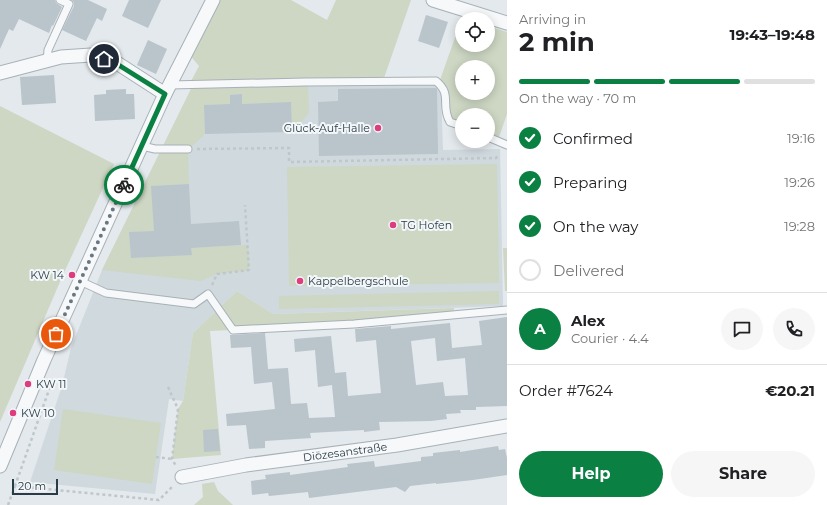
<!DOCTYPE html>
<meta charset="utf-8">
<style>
:root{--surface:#fff;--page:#f6f6f6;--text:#202124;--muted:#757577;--line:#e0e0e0;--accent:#0b8043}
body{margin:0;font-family:Montserrat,sans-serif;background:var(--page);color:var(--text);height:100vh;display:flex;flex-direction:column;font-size:15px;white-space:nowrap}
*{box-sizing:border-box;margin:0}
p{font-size:13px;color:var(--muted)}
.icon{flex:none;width:22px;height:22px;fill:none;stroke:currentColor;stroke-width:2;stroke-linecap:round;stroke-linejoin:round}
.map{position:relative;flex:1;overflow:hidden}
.sheet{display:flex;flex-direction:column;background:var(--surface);width:320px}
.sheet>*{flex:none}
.buttons{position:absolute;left:455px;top:12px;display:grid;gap:8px}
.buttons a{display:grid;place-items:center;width:40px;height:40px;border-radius:50%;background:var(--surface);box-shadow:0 2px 10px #0003;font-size:20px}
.scale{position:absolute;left:12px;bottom:10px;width:46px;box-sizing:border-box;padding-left:4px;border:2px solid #283b46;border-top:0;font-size:11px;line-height:14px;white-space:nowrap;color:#283b46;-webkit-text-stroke:3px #f3f7f9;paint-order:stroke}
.pin{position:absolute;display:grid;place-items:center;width:34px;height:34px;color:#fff;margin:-17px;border:2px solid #fff;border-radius:50%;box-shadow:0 1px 4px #0007}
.courier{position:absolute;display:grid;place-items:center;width:40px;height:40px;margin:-20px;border:3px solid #0b8043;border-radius:50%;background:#fff;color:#222;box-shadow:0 1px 5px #0007}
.overview em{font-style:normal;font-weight:700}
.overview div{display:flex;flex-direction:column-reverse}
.overview{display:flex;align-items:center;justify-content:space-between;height:68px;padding:0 12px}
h1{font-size:26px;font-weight:700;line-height:30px}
.bar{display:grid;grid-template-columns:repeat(4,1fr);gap:6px 4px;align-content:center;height:48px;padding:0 12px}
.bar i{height:5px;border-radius:3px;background:var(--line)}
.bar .active{background:var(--accent)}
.bar p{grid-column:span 4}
.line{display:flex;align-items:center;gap:10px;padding:0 12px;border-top:1px solid var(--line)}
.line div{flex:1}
.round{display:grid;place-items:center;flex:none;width:42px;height:42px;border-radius:21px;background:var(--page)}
ol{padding:0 12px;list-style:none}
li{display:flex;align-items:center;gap:12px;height:44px}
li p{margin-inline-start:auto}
li .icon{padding:4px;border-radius:50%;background:var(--accent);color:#fff;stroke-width:4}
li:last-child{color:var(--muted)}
li i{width:22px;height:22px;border:2px solid var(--line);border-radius:50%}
.action{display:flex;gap:8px;margin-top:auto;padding:8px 12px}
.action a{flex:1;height:46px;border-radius:24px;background:var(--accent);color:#fff;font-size:16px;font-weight:700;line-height:46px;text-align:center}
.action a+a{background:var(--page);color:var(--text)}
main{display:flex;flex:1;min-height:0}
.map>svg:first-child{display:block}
.built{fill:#d0d9de}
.green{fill:#cdd7c3;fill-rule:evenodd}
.building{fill:#b9c4cb;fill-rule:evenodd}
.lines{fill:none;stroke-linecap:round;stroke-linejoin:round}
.service-casing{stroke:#a7b1b7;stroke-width:9}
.minor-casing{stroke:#a7b1b7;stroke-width:15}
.path{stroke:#c0c7cb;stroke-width:2.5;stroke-dasharray:3 3;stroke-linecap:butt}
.service{stroke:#f6f8fa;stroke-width:7}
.minor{stroke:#f6f8fa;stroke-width:13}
.done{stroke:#697880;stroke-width:4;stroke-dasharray:0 7.2}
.route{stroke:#0b8043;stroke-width:5}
.poi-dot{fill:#dd3c7f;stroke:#f3f7f9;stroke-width:1.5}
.labels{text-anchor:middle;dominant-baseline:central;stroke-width:4;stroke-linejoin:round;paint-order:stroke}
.poi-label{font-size:11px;fill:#283b46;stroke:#f3f7f9;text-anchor:start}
.street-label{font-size:11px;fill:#283b46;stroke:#f3f7f9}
</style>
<main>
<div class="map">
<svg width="507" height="505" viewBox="0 0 507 505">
<rect width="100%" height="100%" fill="#e3e9ec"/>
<polygon class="built" points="436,84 439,88 441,94 443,150 500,149 503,306 273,314 237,291 193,333 183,401 169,399 155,494 30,482 62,386 71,348 102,270 192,87"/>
<g class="green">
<polygon points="216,0 291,0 327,20 336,0 411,0 384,78 190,83 199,66 188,53"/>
<path d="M462 18 465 19H462V45H488V26L507 32V114L499 137 488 133V115H462V123L452 119C446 108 451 104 449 94 447 88 444 84 440 80ZM462 67H488V93H462Z"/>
<polygon points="308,85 309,113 292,132 291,102 242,104 242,94 230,95 230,104 204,105 205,134 188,150 189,184 152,186 154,231 129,232 131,258 191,255 191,248 248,245 249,270 217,274 201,281 102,270 192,87"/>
<polygon points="0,106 114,164 62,277 0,422"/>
<polygon points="497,164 499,283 289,286 287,167"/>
<polygon points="503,248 507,248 507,291 505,291"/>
<polygon points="237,291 273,314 454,308 453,315 354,324 210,331 221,455 172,459 178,409 183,401 193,333"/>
<polygon points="499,291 499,304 279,309 279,296"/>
<polygon points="63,409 161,423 152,484 54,470"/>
<polygon points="214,482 218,491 233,505 194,505 203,497 202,484"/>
</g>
<g class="building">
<polygon points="0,0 55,0 56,3 62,7 53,26 52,25 49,33 19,19 13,31 9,29 0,49"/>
<polygon points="72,0 88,0 107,9 102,21 97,18 86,41 62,30 74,6 74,3"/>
<polygon points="129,0 161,0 148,28 122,16"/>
<polygon points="426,15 448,22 439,48 418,41"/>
<polygon points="148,40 167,49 156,74 137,65"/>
<polygon points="54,75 56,103 22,105 20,77"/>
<polygon points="436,88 437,89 438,154 319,156 318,102 338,101 338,89"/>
<polygon points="126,89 126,94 134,94 135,119 95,121 94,95 106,94 106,90"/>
<polygon points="242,94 242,104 291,102 292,132 205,134 204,105 230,104 230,95"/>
<polygon points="189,184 191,224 239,221 241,245 191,248 192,255 131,258 129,232 154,231 151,186"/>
<path d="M507 317V406L476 407V410H460L461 413 446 414 447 419 431 421 379 422 380 430 364 432V430L310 433 311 438 265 441V448L249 449 246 425 227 426 226 414 275 409 272 382 254 384 251 347 231 348 230 335 265 333 268 369 288 368 291 404 307 403 309 418 335 417 332 385 318 387 315 350 295 352 294 339 331 336 335 373 346 372 348 396 381 393 376 340 356 342 355 329 391 326V329L450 323 452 348 482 345 479 321ZM435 338 437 361 465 358 468 395 445 396 443 382 416 385 411 341Z"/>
<polygon points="218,429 220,451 204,452 203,430"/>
<polygon points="498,446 499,450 505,449 507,458 507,475 473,480 436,484 436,483 410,486 405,492 396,487 309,498 308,492 269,496 268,493 252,495 251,481 266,479 265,475 290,472 290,475 348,467 347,464 374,461 375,467 421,461 421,457 433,456 433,453 460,450 460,452"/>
</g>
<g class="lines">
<g class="service-casing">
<g id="service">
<polyline points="47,61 48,50 69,4 60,0"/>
<path d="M170 85 305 82 436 81C453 95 440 105 450 122L462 126"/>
<polyline points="488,137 507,145"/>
<polyline points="142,146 155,149 188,149"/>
<polyline points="80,281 106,293 194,304 208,294 233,330 354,324 507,310"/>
</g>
</g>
<g class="minor-casing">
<g id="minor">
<polyline points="433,0 507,23"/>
<polyline points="0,73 61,57 91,55 117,63 165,94"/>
<polyline points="0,466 44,360 165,94 213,0"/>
<path id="s1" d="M182 477 246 465 397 445 507 426"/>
</g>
</g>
<g class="path">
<polyline points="197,149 289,148 289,162 496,158 499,154"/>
<polyline points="212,285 217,274 249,270 245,205"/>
<polyline points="168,387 178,409 172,459 176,466"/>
<polyline points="156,457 172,459"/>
<polyline points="15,486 50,387"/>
<polyline points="8,505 15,486 159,500 172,487"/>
</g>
<use href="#service" class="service"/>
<use href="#minor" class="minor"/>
</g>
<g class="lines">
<polyline class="done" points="56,334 124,185"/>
<polyline class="route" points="104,59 117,64 165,94 124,185"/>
</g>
<g class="poi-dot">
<circle cx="378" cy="128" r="4"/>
<circle cx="393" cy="225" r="4"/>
<circle cx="72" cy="275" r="4"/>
<circle cx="300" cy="281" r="4"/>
<circle cx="28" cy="384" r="4"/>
<circle cx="13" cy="413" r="4"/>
</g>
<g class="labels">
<g class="poi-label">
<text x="370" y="128" text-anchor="end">Glück-Auf-Halle</text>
<text x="401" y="225">TG Hofen</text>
<text x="64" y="275" text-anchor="end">KW 14</text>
<text x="308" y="281">Kappelbergschule</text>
<text x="36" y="384">KW 11</text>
<text x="21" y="413">KW 10</text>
</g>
<g class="street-label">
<text stroke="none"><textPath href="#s1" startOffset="165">Diözesanstraße</textPath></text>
</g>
</g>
</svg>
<div class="buttons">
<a><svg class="icon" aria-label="locate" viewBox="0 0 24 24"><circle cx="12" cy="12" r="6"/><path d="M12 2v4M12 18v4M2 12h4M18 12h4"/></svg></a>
<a>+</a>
<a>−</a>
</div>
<div class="scale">20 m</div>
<div class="pin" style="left:56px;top:334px;background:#ea580c"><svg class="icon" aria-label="bag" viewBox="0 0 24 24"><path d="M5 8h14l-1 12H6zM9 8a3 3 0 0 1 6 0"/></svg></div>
<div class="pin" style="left:104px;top:59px;background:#1f2937"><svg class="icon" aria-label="home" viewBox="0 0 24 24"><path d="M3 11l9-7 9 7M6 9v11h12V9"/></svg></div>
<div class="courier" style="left:124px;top:185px"><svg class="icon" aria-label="bike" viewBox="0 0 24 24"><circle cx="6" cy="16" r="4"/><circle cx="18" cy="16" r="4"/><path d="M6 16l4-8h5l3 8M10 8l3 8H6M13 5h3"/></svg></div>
</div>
<section class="sheet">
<div class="overview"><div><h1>2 min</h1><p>Arriving in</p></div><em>19:43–19:48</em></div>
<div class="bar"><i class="active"></i><i class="active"></i><i class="active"></i><i></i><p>On the way · 70 m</p></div>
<ol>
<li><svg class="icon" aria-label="check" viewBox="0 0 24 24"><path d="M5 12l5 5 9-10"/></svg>Confirmed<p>19:16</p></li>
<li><svg class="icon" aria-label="check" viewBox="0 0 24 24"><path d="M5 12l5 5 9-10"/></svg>Preparing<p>19:26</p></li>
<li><svg class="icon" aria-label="check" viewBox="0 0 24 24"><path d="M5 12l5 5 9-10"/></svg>On the way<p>19:28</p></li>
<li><i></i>Delivered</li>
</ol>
<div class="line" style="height:72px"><b class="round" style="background:var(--accent);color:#fff">A</b><div><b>Alex</b><p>Courier · 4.4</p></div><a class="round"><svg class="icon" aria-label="chat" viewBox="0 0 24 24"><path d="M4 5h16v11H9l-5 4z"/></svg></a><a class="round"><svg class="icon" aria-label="phone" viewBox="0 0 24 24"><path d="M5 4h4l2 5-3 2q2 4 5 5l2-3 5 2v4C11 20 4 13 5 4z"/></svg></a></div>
<div class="line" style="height:52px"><div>Order #7624</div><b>€20.21</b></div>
<div class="action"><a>Help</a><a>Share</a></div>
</section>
</main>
